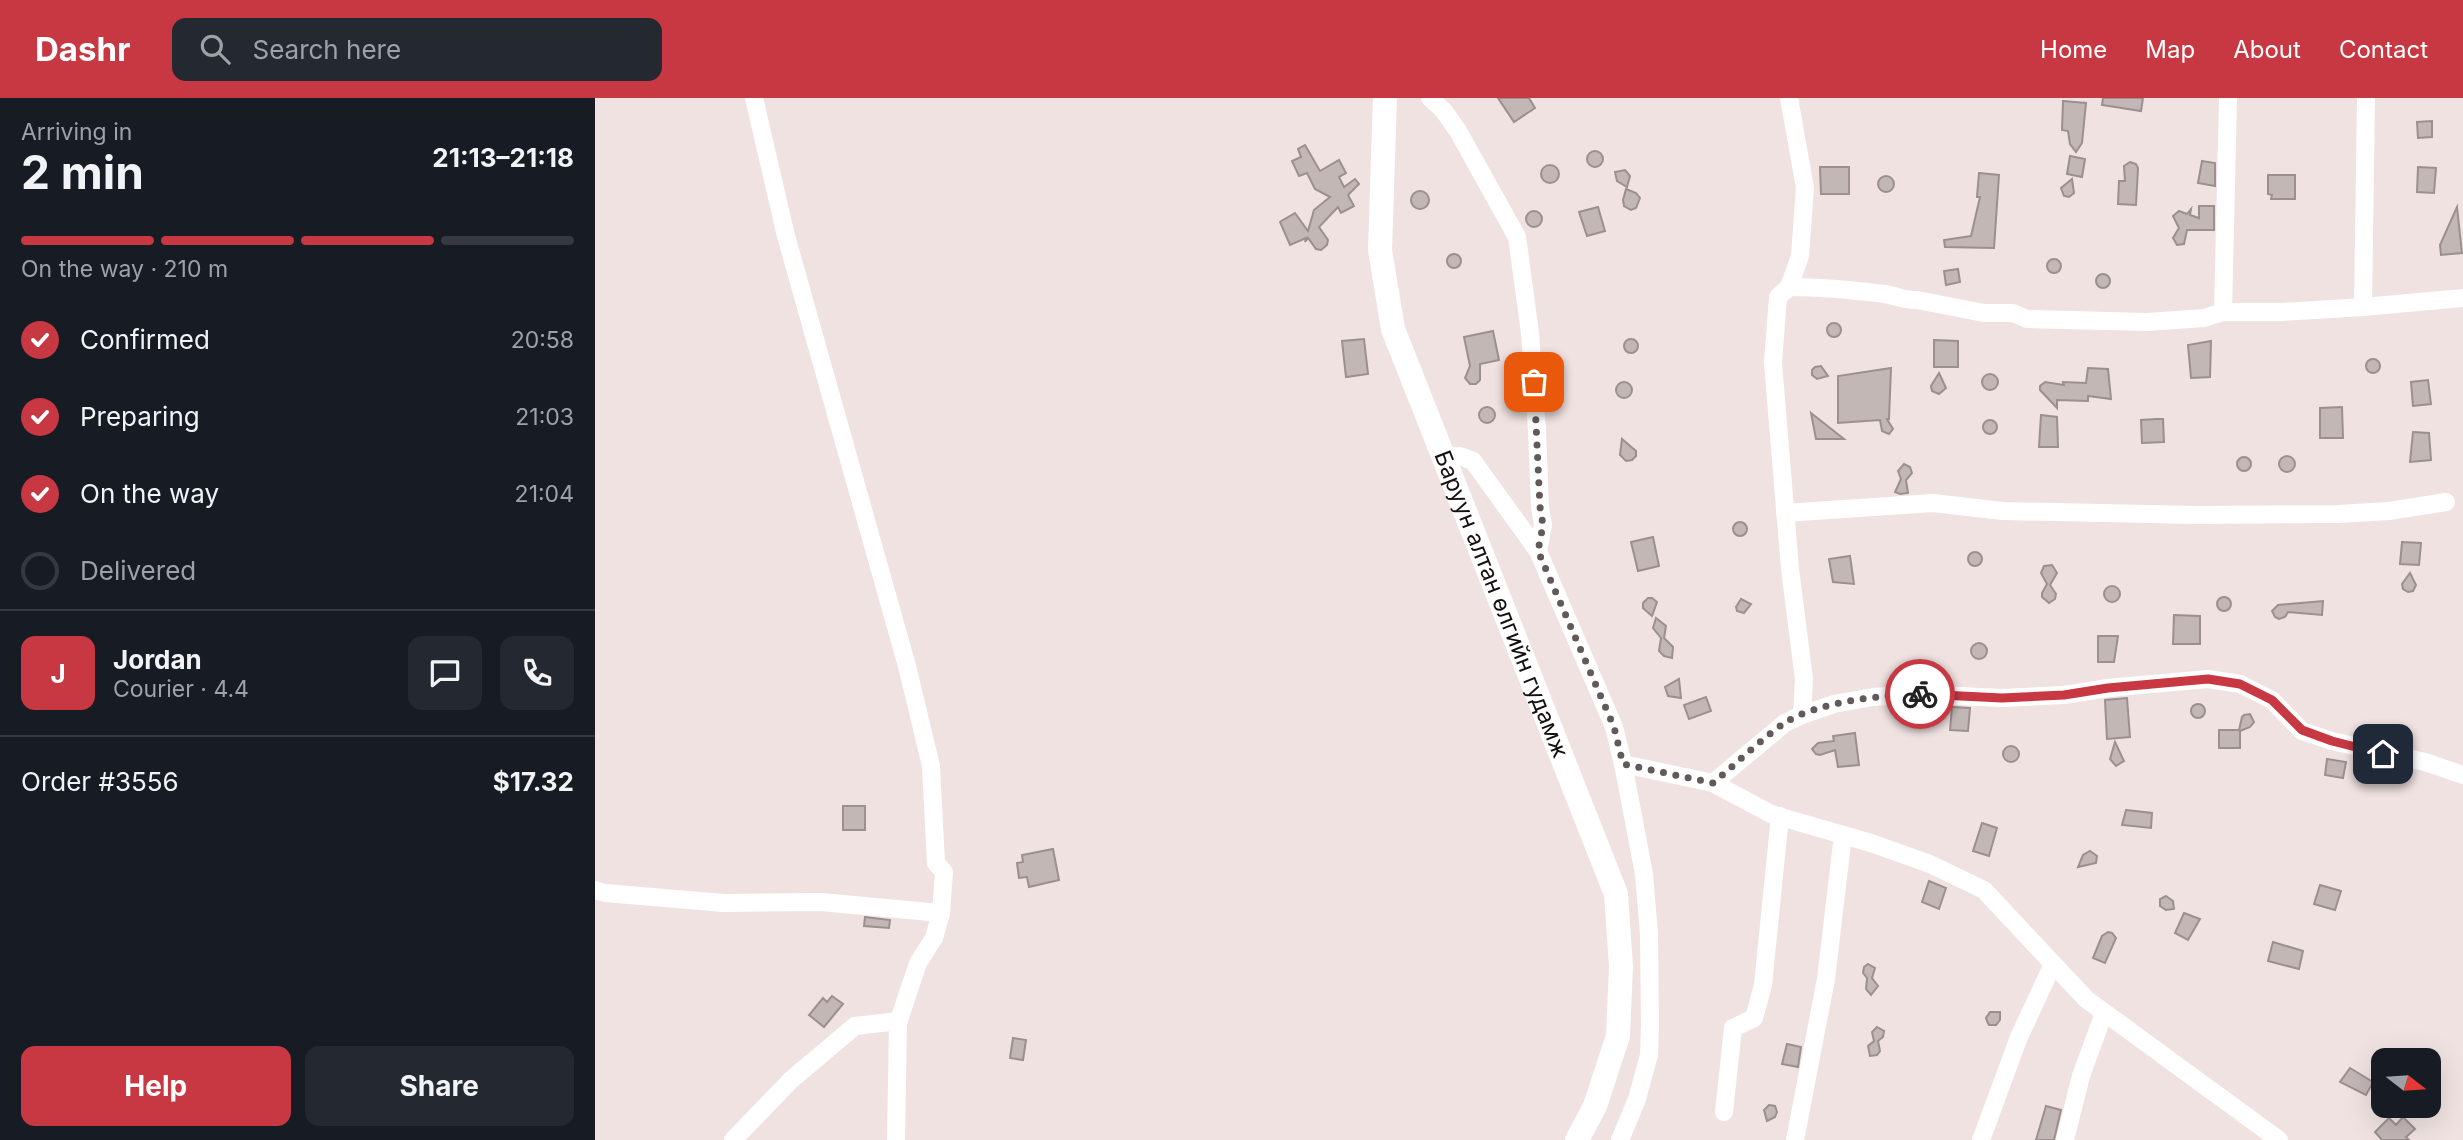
<!DOCTYPE html>
<meta charset="utf-8">
<style>
:root{--surface:#171b24;--page:#242831;--text:#f1f3f6;--muted:#9ea1a6;--line:#363941;--accent:#c83842}
body{margin:0;font-family:Inter,sans-serif;background:var(--page);color:var(--text);height:100vh;display:flex;flex-direction:column;font-size:26px;white-space:nowrap}
*{box-sizing:border-box;margin:0}
p{font-size:23px;color:var(--muted)}
.icon{flex:none;width:38px;height:38px;fill:none;stroke:currentColor;stroke-width:2;stroke-linecap:round;stroke-linejoin:round}
.map{position:relative;flex:1;overflow:hidden}
.drawer{display:flex;flex-direction:column;background:var(--surface);width:595px}
.drawer>*{flex:none}
.needle{width:46px;rotate:107deg}
.controls{position:absolute;left:1776px;top:950px;display:grid;gap:14px}
.controls a{display:grid;place-items:center;width:70px;height:70px;border-radius:14px;background:var(--surface);box-shadow:0 7px 28px #0002;font-size:35px}
.pin{position:absolute;display:grid;place-items:center;width:60px;height:60px;color:#fff;margin:-30px;border-radius:14px;box-shadow:0 4px 10px #0006}
.courier{position:absolute;display:grid;place-items:center;width:70px;height:70px;margin:-35px;border:5px solid #c83842;border-radius:50%;background:#fff;color:#222;box-shadow:0 2px 9px #0007}
.head em{font-style:normal;font-weight:700}
.head div{display:flex;flex-direction:column-reverse}
.head{display:flex;align-items:center;justify-content:space-between;height:119px;padding:0 21px}
h1{font-size:46px;font-weight:700;line-height:52px}
.bar{display:grid;grid-template-columns:repeat(4,1fr);gap:10px 7px;align-content:center;height:84px;padding:0 21px}
.bar i{height:9px;border-radius:5px;background:var(--line)}
.bar .selected{background:var(--accent)}
.bar p{grid-column:span 4}
.line{display:flex;align-items:center;gap:18px;padding:0 21px;border-top:2px solid var(--line)}
.line div{flex:1}
.round{display:grid;place-items:center;flex:none;width:74px;height:74px;border-radius:14px;background:var(--page)}
ol{padding:0 21px;list-style:none}
li{display:flex;align-items:center;gap:21px;height:77px}
li p{margin-inline-start:auto}
li .icon{padding:7px;border-radius:50%;background:var(--accent);color:#fff;stroke-width:4}
li:last-child{color:var(--muted)}
li i{width:38px;height:38px;border:4px solid var(--line);border-radius:50%}
.primary-button{display:flex;gap:14px;margin-top:auto;padding:14px 21px}
.primary-button a{flex:1;height:80px;border-radius:14px;background:var(--accent);color:#fff;font-size:28px;font-weight:700;line-height:80px;text-align:center}
.primary-button a+a{background:var(--page);color:var(--text)}
header{display:flex;align-items:center;gap:42px;box-sizing:border-box;height:98px;padding:0 35px;background:var(--accent);color:#fff}
header strong{font-size:33px}
nav{display:flex;gap:38px;margin-inline-start:auto;font-size:24px}
.search{width:490px;height:63px;background:var(--page);display:flex;align-items:center;gap:18px;box-sizing:border-box;padding:0 24px;border-radius:14px;color:var(--muted);font-size:26px}
main{display:flex;flex:1;min-height:0}
.map>svg:first-child{display:block}
.building{fill:#c3b7b6;stroke:#9b8f8f;stroke-width:2}
.lines{fill:none;stroke-linecap:round;stroke-linejoin:round}
.street{stroke:#fff;stroke-width:18}
.secondary{stroke:#fff;stroke-width:24}
.done{stroke:#615a59;stroke-width:7;stroke-dasharray:0 12.6}
.route{stroke:#c83842;stroke-width:9}
.labels{text-anchor:middle;dominant-baseline:central;stroke-width:5;stroke-linejoin:round;paint-order:stroke}
.street-label{font-size:23px;fill:#141010;stroke:#efe2e1}
</style>
<header>
<strong>Dashr</strong>
<div class="search"><svg class="icon" aria-label="search" viewBox="0 0 24 24"><circle cx="10" cy="10" r="6"/><path d="M15 15l6 6"/></svg>Search here</div>
<nav><a>Home</a><a>Map</a><a>About</a><a>Contact</a></nav>
</header>
<main>
<section class="drawer">
<div class="head"><div><h1>2 min</h1><p>Arriving in</p></div><em>21:13–21:18</em></div>
<div class="bar"><i class="selected"></i><i class="selected"></i><i class="selected"></i><i></i><p>On the way · 210 m</p></div>
<ol>
<li><svg class="icon" aria-label="check" viewBox="0 0 24 24"><path d="M5 12l5 5 9-10"/></svg>Confirmed<p>20:58</p></li>
<li><svg class="icon" aria-label="check" viewBox="0 0 24 24"><path d="M5 12l5 5 9-10"/></svg>Preparing<p>21:03</p></li>
<li><svg class="icon" aria-label="check" viewBox="0 0 24 24"><path d="M5 12l5 5 9-10"/></svg>On the way<p>21:04</p></li>
<li><i></i>Delivered</li>
</ol>
<div class="line" style="height:126px"><b class="round" style="background:var(--accent);color:#fff">J</b><div><b>Jordan</b><p>Courier · 4.4</p></div><a class="round"><svg class="icon" aria-label="chat" viewBox="0 0 24 24"><path d="M4 5h16v11H9l-5 4z"/></svg></a><a class="round"><svg class="icon" aria-label="phone" viewBox="0 0 24 24"><path d="M5 4h4l2 5-3 2q2 4 5 5l2-3 5 2v4C11 20 4 13 5 4z"/></svg></a></div>
<div class="line" style="height:91px"><div>Order #3556</div><b>$17.32</b></div>
<div class="primary-button"><a>Help</a><a>Share</a></div>
</section>
<div class="map">
<svg width="1868" height="1042" viewBox="0 0 1868 1042">
<rect width="100%" height="100%" fill="#efe2e1"/>
<g class="building">
<polygon points="903,0 934,0 940,10 919,24"/>
<polygon points="1508,0 1548,0 1546,13 1507,7"/>
<polygon points="1468,3 1491,5 1487,45 1481,54 1475,46 1473,33 1467,32"/>
<polygon points="1837,23 1837,39 1823,40 1822,24"/>
<polygon points="710,47 725,73 744,62 751,75 744,79 749,89 760,81 764,86 753,97 759,108 746,115 743,109 724,129 733,142 732,147 726,152 721,151 713,140 710,144 711,140 695,147 685,124 700,115 713,133 719,112 735,99 720,91 712,75 704,78 697,63 706,59 703,51"/>
<circle cx="1000" cy="61" r="8"/>
<polygon points="1475,58 1490,61 1487,79 1472,76"/>
<polygon points="1607,63 1620,65 1620,88 1603,85"/>
<polygon points="1535,64 1541,66 1543,70 1541,107 1523,106 1524,83 1530,83 1529,68"/>
<circle cx="955" cy="76" r="9"/>
<polygon points="1225,69 1254,69 1254,96 1226,96"/>
<polygon points="1823,69 1841,70 1839,95 1822,94"/>
<polygon points="1030,72 1035,78 1032,89 1022,83 1020,74"/>
<polygon points="1384,75 1404,77 1399,150 1350,149 1349,142 1376,138 1385,99 1382,99"/>
<polygon points="1673,77 1700,77 1700,101 1676,101 1677,97 1673,96"/>
<circle cx="1291" cy="86" r="8"/>
<polygon points="1477,81 1479,95 1474,99 1469,98 1466,90"/>
<polygon points="1031,91 1041,95 1045,100 1041,110 1036,112 1029,108 1028,102"/>
<circle cx="825" cy="102" r="9"/>
<polygon points="1604,108 1619,108 1619,132 1592,132 1589,146 1582,147 1578,140 1584,130 1578,118 1584,113 1592,116 1596,111 1595,117 1604,120"/>
<polygon points="1003,109 1010,133 992,138 984,114"/>
<polygon points="1862,109 1867,155 1846,157 1845,147"/>
<circle cx="939" cy="121" r="8"/>
<circle cx="859" cy="163" r="7"/>
<circle cx="1459" cy="168" r="7"/>
<polygon points="1363,171 1365,184 1351,187 1349,173"/>
<circle cx="1508" cy="183" r="7"/>
<circle cx="1239" cy="232" r="7"/>
<polygon points="898,233 904,262 885,266 885,282 881,286 875,286 870,280 875,268 869,239"/>
<circle cx="1036" cy="248" r="7"/>
<polygon points="769,241 773,276 751,279 747,243"/>
<polygon points="1339,242 1363,243 1363,269 1339,269"/>
<polygon points="1616,243 1615,279 1596,280 1593,247"/>
<circle cx="1778" cy="268" r="7"/>
<polygon points="1226,268 1233,278 1222,281 1217,277 1217,272 1220,269"/>
<polygon points="1296,270 1294,321 1292,321 1298,331 1294,336 1287,333 1285,322 1243,325 1243,278"/>
<polygon points="1493,270 1513,271 1516,301 1493,298 1493,303 1462,302 1462,310 1445,292 1445,288 1450,284 1469,287 1468,284 1491,285"/>
<polygon points="1344,275 1351,290 1344,296 1337,293 1336,288"/>
<circle cx="1395" cy="284" r="8"/>
<polygon points="1833,282 1836,306 1818,308 1816,284"/>
<circle cx="1029" cy="292" r="8"/>
<circle cx="892" cy="317" r="8"/>
<polygon points="1747,309 1748,340 1725,340 1725,310"/>
<polygon points="1216,315 1249,341 1221,341"/>
<polygon points="1446,317 1462,319 1463,349 1444,349"/>
<polygon points="1561,321 1568,321 1569,344 1547,345 1546,322"/>
<circle cx="1395" cy="329" r="7"/>
<polygon points="1818,334 1834,335 1836,362 1815,364"/>
<polygon points="1027,341 1041,353 1041,358 1037,362 1031,363 1025,357"/>
<circle cx="1692" cy="366" r="8"/>
<circle cx="1649" cy="366" r="7"/>
<polygon points="1309,366 1315,369 1317,375 1311,382 1313,395 1305,396 1300,394 1306,381 1303,373"/>
<circle cx="1145" cy="431" r="7"/>
<polygon points="1058,439 1064,468 1043,473 1036,444"/>
<polygon points="1807,444 1826,445 1824,467 1805,466"/>
<circle cx="1380" cy="461" r="7"/>
<polygon points="1255,458 1259,486 1238,484 1234,461"/>
<polygon points="1457,467 1462,475 1455,487 1461,496 1460,501 1454,505 1447,499 1447,495 1452,486 1446,475 1449,468"/>
<polygon points="1815,475 1821,487 1818,493 1813,494 1808,491 1807,486"/>
<circle cx="1517" cy="496" r="8"/>
<circle cx="1629" cy="506" r="7"/>
<polygon points="1053,500 1057,500 1062,504 1057,518 1048,510 1048,505"/>
<polygon points="1146,501 1156,506 1149,515 1142,513 1141,509"/>
<polygon points="1728,503 1727,517 1693,514 1690,519 1684,521 1680,519 1677,513 1683,507"/>
<polygon points="1579,517 1605,518 1605,546 1578,546"/>
<polygon points="1061,520 1071,528 1069,540 1078,549 1077,560 1069,558 1064,553 1066,540 1058,530"/>
<polygon points="1503,538 1523,538 1519,564 1503,564"/>
<circle cx="1384" cy="553" r="8"/>
<polygon points="1084,581 1086,600 1073,598 1070,589"/>
<polygon points="1111,599 1116,613 1094,621 1089,607"/>
<polygon points="1532,600 1535,639 1512,641 1510,602"/>
<circle cx="1603" cy="613" r="7"/>
<polygon points="1357,609 1375,610 1373,633 1355,632"/>
<polygon points="1655,616 1659,624 1655,629 1645,633 1645,650 1624,650 1624,632 1644,632 1647,619 1649,617"/>
<polygon points="1260,635 1264,667 1243,669 1240,652 1225,657 1221,656 1217,651 1223,645 1239,643 1238,638"/>
<polygon points="1520,644 1529,663 1521,668 1515,661"/>
<circle cx="1416" cy="656" r="8"/>
<polygon points="1732,661 1751,664 1748,680 1730,677"/>
<rect x="248" y="708" width="22" height="24"/>
<polygon points="1531,712 1557,715 1556,730 1527,727"/>
<polygon points="1387,725 1402,730 1394,758 1378,753"/>
<polygon points="458,751 464,782 434,789 432,779 424,780 422,765 428,764 427,757"/>
<polygon points="1495,753 1502,758 1501,765 1483,769 1488,757"/>
<polygon points="1334,783 1351,790 1344,811 1327,804"/>
<polygon points="1725,787 1746,793 1740,812 1719,806"/>
<polygon points="1571,798 1578,803 1579,811 1571,812 1565,808 1565,801"/>
<polygon points="1589,815 1605,821 1593,842 1580,835"/>
<polygon points="270,819 295,822 294,830 269,828"/>
<polygon points="1513,834 1517,835 1521,840 1510,865 1498,860 1507,838"/>
<polygon points="1678,844 1708,853 1704,871 1673,863"/>
<polygon points="1273,866 1280,870 1277,880 1283,888 1276,897 1271,891 1272,880 1268,875 1269,869"/>
<polygon points="237,898 248,906 229,929 214,917 228,900 232,904"/>
<polygon points="1395,914 1405,914 1405,922 1401,927 1394,927 1392,923 1391,920"/>
<polygon points="1282,929 1289,933 1288,939 1283,943 1285,953 1282,957 1275,958 1273,948 1279,943 1277,934"/>
<polygon points="418,940 431,942 428,962 415,960"/>
<polygon points="1192,946 1206,949 1203,969 1187,966"/>
<polygon points="1755,970 1778,984 1771,997 1745,984"/>
<polygon points="1174,1007 1180,1008 1182,1014 1180,1019 1172,1023 1169,1012"/>
<polygon points="1451,1008 1466,1012 1459,1042 1441,1042"/>
<polygon points="1808,1019 1820,1031 1811,1039 1814,1042 1787,1042 1780,1034 1794,1020 1801,1027"/>
</g>
<g class="lines">
<g class="street">
<polyline points="159,0 191,138 312,568 336,668 341,765 349,774 346,815 339,840 323,865 303,925 301,1042"/>
<polyline points="835,0 849,13 863,33 922,139 935,235 942,332 945,409 948,427 943,453"/>
<path d="M1194 189C1226 189 1258 192 1290 196 1302 198 1310 203 1322 202L1389 215H1418L1432 221 1552 224 1609 220 1628 214H1686L1768 209 1868 200"/>
<polyline points="1768,209 1771,0"/>
<polyline points="1628,214 1633,0"/>
<polyline points="848,359 865,358 878,363 943,453 1019,629 1028,666 1049,776 1054,836 1055,926 1054,957 1042,1001 1025,1042"/>
<polyline points="1190,415 1338,405 1408,413 1601,417 1743,416 1794,413 1851,404"/>
<polyline points="1207,617 1239,606 1278,599 1321,596 1407,600 1469,597 1513,590 1613,581 1645,586 1677,602 1707,633 1737,643 1830,664 1868,677"/>
<polyline points="1028,666 1118,685 1176,716 1276,745 1335,766 1389,792 1491,901 1684,1042"/>
<polyline points="1118,685 1190,625 1207,617 1209,581 1195,471 1178,265 1183,199 1194,189 1205,158 1210,90 1194,0"/>
<polyline points="0,792 10,795 129,805 226,804 346,815"/>
<polyline points="1129,1014 1138,930 1159,920 1168,887 1185,718"/>
<polyline points="138,1042 196,982 260,928 304,923"/>
<polyline points="1200,1042 1231,881 1248,737"/>
<polyline points="1386,1042 1424,939 1458,866"/>
<polyline points="1470,1042 1486,978 1509,915"/>
</g>
<path class="secondary" id="s1" d="M790 0 785 152 798 231 1021 796 1026 868 1023 938 1000 1008 982 1042"/>
</g>
<g class="lines">
<path class="done" d="M939 284 945 409 948 427 943 453 1019 629 1028 666 1118 685C1141 666 1164 643 1188 626 1220 604 1286 597 1325 596"/>
<polyline class="route" points="1325,596 1407,600 1469,597 1513,590 1613,581 1645,586 1677,602 1707,632 1737,643 1788,656"/>
</g>
<g class="labels">
<g class="street-label">
<text stroke="none"><textPath href="#s1" startOffset="528">Баруун алтан өлгийн гудамж</textPath></text>
</g>
</g>
</svg>
<div class="controls">
<a><svg class="needle" viewBox="-14 -14 28 28"><path d="M0-13l5 13h-10z" fill="#e53935"/><path d="M0 13l5-13h-10z" fill="#9ea1a6"/></svg></a>
</div>
<div class="pin" style="left:939px;top:284px;background:#ea580c"><svg class="icon" aria-label="bag" viewBox="0 0 24 24"><path d="M5 8h14l-1 12H6zM9 8a3 3 0 0 1 6 0"/></svg></div>
<div class="pin" style="left:1788px;top:656px;background:#1f2937"><svg class="icon" aria-label="home" viewBox="0 0 24 24"><path d="M3 11l9-7 9 7M6 9v11h12V9"/></svg></div>
<div class="courier" style="left:1325px;top:596px"><svg class="icon" aria-label="bike" viewBox="0 0 24 24"><circle cx="6" cy="16" r="4"/><circle cx="18" cy="16" r="4"/><path d="M6 16l4-8h5l3 8M10 8l3 8H6M13 5h3"/></svg></div>
</div>
</main>
